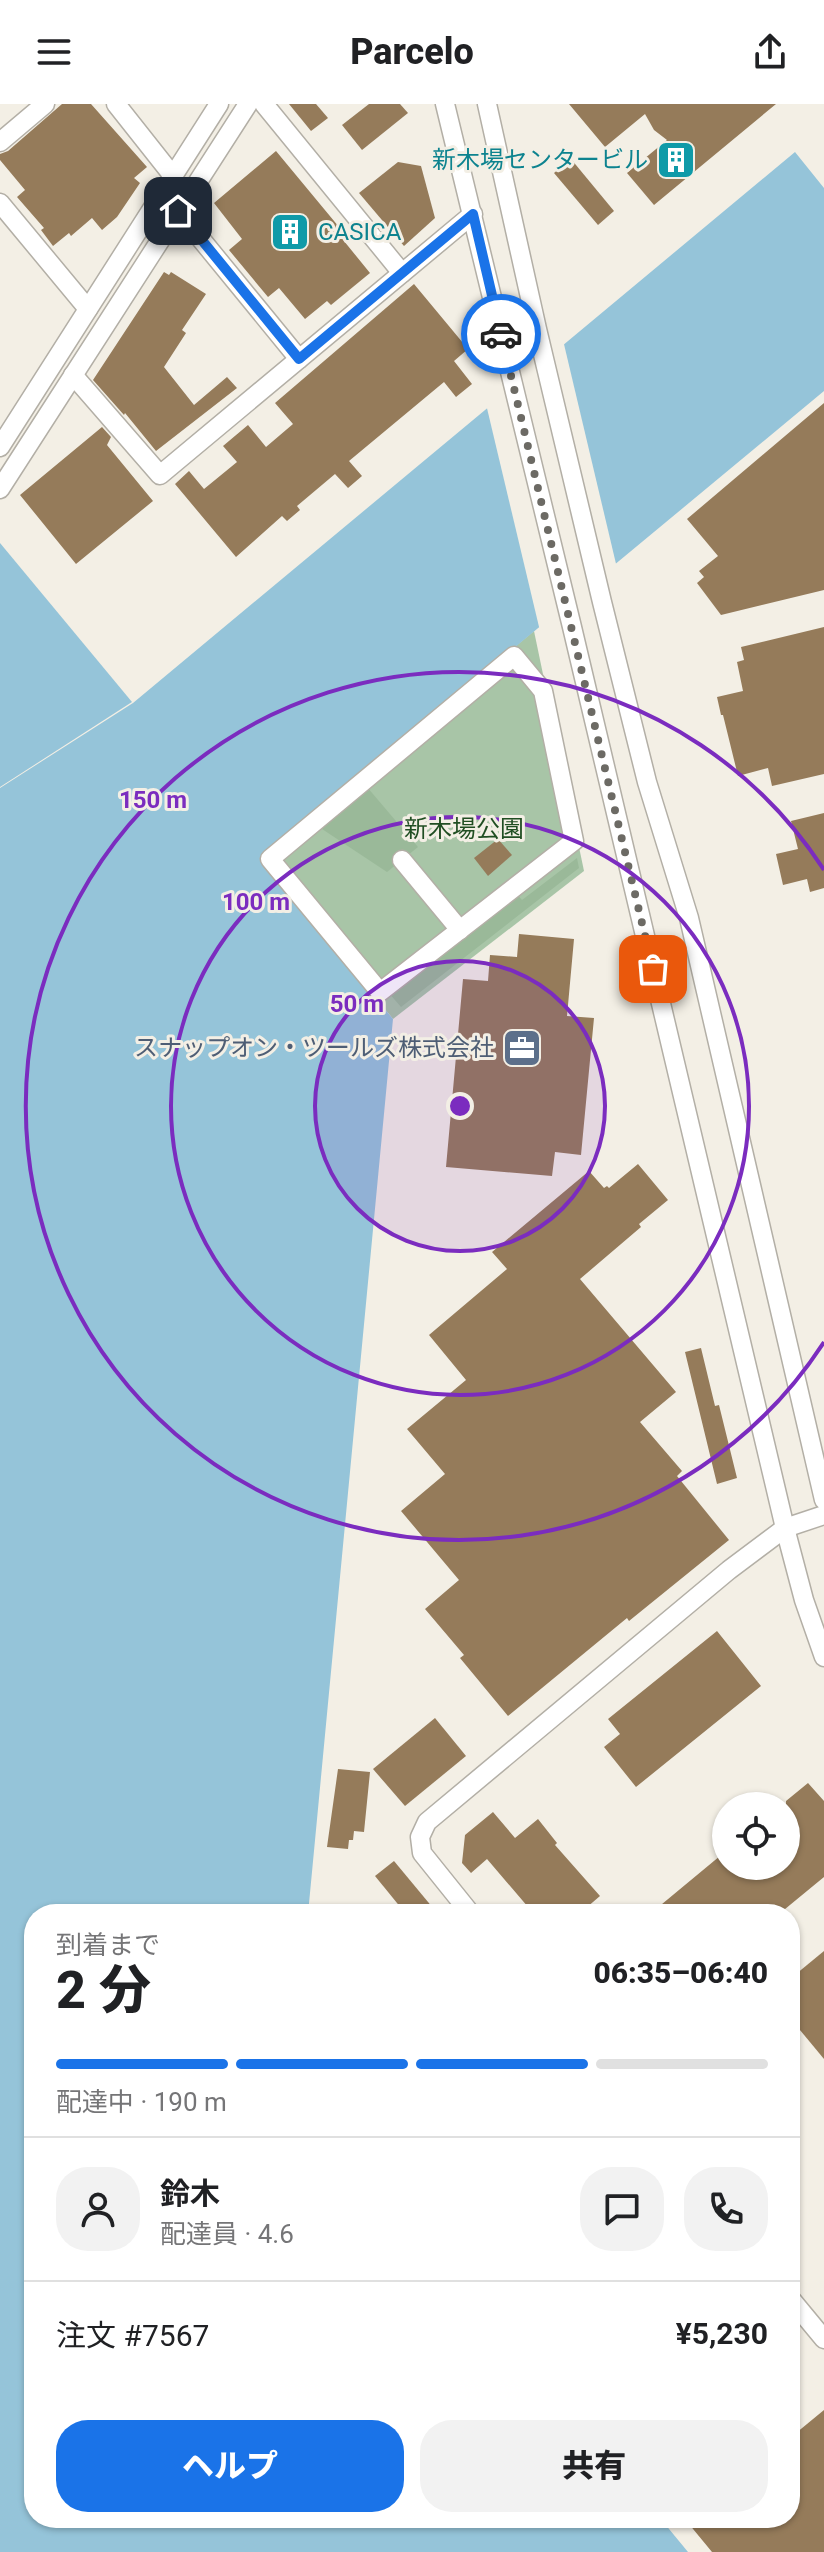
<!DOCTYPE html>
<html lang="ja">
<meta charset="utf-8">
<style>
:root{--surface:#fff;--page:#f2f2f2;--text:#202124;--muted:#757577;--line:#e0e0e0;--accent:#1a73e8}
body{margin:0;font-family:Roboto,"Noto Sans JP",sans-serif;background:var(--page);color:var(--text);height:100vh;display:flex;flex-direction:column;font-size:30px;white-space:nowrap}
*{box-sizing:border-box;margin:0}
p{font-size:26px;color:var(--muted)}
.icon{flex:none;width:44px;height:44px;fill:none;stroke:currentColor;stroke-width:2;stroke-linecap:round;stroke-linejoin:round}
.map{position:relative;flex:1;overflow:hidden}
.drawer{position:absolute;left:24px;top:1800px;width:776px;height:624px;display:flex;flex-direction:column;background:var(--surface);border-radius:32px;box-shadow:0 2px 6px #0004}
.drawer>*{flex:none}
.buttons{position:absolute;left:712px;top:1688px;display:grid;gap:16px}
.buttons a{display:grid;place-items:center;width:88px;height:88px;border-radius:50%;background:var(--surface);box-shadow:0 2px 6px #0004;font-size:40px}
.pin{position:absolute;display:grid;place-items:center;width:68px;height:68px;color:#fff;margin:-34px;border-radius:16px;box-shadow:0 4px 12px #0006}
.courier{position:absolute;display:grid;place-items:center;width:80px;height:80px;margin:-40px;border:6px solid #1a73e8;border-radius:50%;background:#fff;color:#222;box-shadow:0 2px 10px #0007}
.summary em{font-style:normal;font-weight:800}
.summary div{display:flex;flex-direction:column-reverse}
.summary{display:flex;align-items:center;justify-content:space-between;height:136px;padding:0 32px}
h1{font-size:52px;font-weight:800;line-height:60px}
.bar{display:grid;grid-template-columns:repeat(4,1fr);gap:12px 8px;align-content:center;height:96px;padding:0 32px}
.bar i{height:10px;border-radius:6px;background:var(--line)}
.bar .selected{background:var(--accent)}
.bar p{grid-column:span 4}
.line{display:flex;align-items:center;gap:20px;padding:0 32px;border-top:2px solid var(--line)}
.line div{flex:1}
.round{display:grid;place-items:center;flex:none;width:84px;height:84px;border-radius:32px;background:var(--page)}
.action{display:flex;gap:16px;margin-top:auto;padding:16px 32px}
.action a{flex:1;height:92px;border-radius:32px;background:var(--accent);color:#fff;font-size:32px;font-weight:800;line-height:92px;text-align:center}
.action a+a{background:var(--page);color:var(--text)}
header{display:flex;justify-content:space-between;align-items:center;height:104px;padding:0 32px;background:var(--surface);font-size:36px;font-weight:800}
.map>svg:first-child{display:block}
.green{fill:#a8c5a7}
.forest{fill:#9ab999}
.water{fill:#95c4d9}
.pier{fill:#f3efe5}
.building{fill:#957b5a}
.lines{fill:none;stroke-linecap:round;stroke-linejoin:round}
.minor-casing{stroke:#b3afa6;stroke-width:21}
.minor{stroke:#fff;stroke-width:18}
.done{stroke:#6c6a64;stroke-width:8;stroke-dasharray:0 14.4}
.route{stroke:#1a73e8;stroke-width:10}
.ring{fill:none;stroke:#7b2cbf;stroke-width:4}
.labels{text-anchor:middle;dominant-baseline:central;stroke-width:6;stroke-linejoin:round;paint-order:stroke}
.culture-label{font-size:24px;fill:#0d838f;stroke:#f3efe5;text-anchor:end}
.park-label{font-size:24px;fill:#204e22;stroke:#f3efe5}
.service-label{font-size:24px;fill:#4e5e75;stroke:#f3efe5;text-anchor:end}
.centre{fill:#7b2cbf;stroke:#f3efe5;stroke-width:4}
.ring-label{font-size:24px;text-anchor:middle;font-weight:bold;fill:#7b2cbf;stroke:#f3efe5;stroke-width:6;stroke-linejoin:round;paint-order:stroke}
</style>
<header><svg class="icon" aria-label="menu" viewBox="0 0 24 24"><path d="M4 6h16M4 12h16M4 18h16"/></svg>Parcelo<svg class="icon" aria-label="share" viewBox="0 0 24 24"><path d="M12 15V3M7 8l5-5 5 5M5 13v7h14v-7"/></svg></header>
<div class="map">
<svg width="824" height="2448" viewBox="0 0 824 2448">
<rect width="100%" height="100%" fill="#f3efe5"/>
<polygon class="green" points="534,527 584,767 393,915 261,754"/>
<g class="forest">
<polygon points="367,683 418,743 387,768 319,723"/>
<polygon points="577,754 579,764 401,903 388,888 515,788 522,796"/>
</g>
<g class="water">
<polygon points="795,48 824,84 824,287 261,754 393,915 308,1810 34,1810 34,2414 660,2414 688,2448 0,2448 0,684 133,599"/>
<polygon points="0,439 132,598 0,683"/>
</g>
<polygon class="pier" points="563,236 617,464 540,527 486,300"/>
<g class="building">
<polygon points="62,0 91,0 147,63 134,74 140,79 117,113 102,126 92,114 71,132 69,129 53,142 41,126 44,124 17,93 25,86 0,56 0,50 8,47"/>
<polygon points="289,0 316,0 328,14 311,27"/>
<polygon points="369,0 400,0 408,9 362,46 342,21"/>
<polygon points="569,0 776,0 654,101 627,69 667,36 654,26 645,10 605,43"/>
<polygon points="276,47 339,123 335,126 370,169 331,201 327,197 305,215 279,184 268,193 229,146 242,135 214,99"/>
<polygon points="571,55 614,107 598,121 554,69"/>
<polygon points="398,58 421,62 435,114 404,142 359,89"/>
<polygon points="164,168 169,171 171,168 206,190 182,226 186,229 164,263 194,301 227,273 237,284 156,347 125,309 124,311 93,276"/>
<polygon points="414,180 468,245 454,257 472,280 456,293 444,278 349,357 362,372 348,384 335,370 297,402 300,406 287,417 282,412 236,453 175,380 189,367 204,385 237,358 223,342 248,321 266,343 293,320 275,299"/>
<polygon points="824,299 824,486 721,511 697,479 704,473 699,467 718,452 687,415"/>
<polygon points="102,323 111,333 107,341 153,397 76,460 20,391"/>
<polygon points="824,523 824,670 772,682 768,664 738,672 723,611 721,611 717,593 743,587 737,558 744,556 741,543"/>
<polygon points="824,709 824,784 810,788 807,775 783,781 776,750 798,745 791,717"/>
<polygon points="498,735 512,751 488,772 474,754"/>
<polygon points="519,830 574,835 567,912 594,914 581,1051 555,1048 552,1072 446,1063 463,875 488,877 490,851 517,853"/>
<polygon points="638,1060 668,1096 639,1120 641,1123 580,1175 676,1288 640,1318 682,1367 677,1372 729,1436 629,1517 627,1514 508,1612 460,1554 464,1551 425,1505 459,1476 401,1407 445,1370 407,1325 466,1276 429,1231 507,1165 492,1148 589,1067 604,1084 607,1082 609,1084"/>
<polygon points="701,1244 715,1302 719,1301 737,1374 717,1380 685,1248"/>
<polygon points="717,1527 761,1582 636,1683 604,1643 620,1630 608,1615"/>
<polygon points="435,1614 466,1652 405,1702 373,1665"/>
<polygon points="338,1665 370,1668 364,1728 354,1727 353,1736 349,1736 348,1745 327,1743"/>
<polygon points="808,1679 824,1697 824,1773 779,1810 650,1810 726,1747 726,1762 786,1762 786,1697"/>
<polygon points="493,1708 515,1734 538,1715 557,1739 555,1741 600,1792 579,1810 534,1810 487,1755 471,1769 462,1759 465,1731"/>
<polygon points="394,1757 438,1810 406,1810 375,1772"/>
<polygon points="824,1847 824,1955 790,1914 790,1875"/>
<polygon points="824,2306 824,2448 712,2448 684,2414 790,2414 790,2334"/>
</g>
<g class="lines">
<g class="minor-casing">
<g id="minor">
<polyline points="116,0 173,72"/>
<polyline points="264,0 402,169"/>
<polyline points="445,0 572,523 785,1424 804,1496 824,1553"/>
<polyline points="487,0 537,225 602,498 647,678 689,814 824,1396"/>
<polyline points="0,38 45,0"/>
<polyline points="0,99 88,205"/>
<polyline points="178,107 299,255"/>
<polyline points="73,271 160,371 473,110"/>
<polyline points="0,343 219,0"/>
<polyline points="0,385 248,0"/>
<polygon points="514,552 543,587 574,737 380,888 270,755"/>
<polyline points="402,756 460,826"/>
<polyline points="471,1810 422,1749 420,1733 427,1718 729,1466 785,1424 824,1411"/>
<polyline points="790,2194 824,2235"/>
</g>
</g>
<use href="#minor" class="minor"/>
</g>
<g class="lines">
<polyline class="done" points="501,230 653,865"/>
<polyline class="route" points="178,107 299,255 473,110 501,230"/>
</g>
<circle cx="460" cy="1002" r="145" fill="#7b2cbf" fill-opacity=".12"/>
<g class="ring">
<circle cx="460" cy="1002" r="145"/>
<circle cx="460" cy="1002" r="289"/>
<path d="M824 1238A434 434 0 1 1 824 766"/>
</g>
<defs>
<g id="building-square" transform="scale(2)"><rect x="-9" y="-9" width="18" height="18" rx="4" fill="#0f9aa8" stroke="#f3efe5"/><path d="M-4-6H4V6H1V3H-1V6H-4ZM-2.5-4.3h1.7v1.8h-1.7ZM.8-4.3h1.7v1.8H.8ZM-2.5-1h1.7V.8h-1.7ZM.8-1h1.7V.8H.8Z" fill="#fff"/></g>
<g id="office-square" transform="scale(2)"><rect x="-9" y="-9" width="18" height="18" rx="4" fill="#5c6f8a" stroke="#f3efe5"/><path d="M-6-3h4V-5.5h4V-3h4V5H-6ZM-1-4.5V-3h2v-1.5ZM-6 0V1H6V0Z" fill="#fff"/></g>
</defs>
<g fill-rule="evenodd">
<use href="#building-square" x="676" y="56"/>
<use href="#building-square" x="290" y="128"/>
<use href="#office-square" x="522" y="944"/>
</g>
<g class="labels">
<g class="culture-label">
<text x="648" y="56">新木場センタービル</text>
<text x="318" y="128" text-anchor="start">CASICA</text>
</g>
<g class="park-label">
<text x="464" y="725">新木場公園</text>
</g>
<g class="service-label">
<text x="494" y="944">スナップオン・ツールズ株式会社</text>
</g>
</g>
<circle cx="460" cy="1002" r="12" class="centre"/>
<g class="ring-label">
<text x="153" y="704">150 m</text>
<text x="256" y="806">100 m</text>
<text x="357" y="908">50 m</text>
</g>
</svg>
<div class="buttons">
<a><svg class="icon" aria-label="locate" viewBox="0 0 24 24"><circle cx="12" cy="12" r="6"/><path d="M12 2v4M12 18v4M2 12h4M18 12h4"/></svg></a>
</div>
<div class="pin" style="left:653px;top:865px;background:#ea580c"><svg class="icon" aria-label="bag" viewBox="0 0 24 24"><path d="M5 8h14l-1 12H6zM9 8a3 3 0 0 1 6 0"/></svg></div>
<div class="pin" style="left:178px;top:107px;background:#1f2937"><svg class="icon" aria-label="home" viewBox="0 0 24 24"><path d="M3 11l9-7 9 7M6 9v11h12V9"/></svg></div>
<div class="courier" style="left:501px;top:230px"><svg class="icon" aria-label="car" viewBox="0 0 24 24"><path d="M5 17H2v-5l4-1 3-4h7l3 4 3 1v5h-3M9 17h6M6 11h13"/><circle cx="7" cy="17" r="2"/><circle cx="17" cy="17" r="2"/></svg></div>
<section class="drawer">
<div class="summary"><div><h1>2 分</h1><p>到着まで</p></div><em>06:35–06:40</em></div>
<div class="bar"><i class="selected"></i><i class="selected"></i><i class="selected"></i><i></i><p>配達中 · 190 m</p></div>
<div class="line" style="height:144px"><a class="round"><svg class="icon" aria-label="person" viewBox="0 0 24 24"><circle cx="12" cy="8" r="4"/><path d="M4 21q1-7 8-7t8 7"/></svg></a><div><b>鈴木</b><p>配達員 · 4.6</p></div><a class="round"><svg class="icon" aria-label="chat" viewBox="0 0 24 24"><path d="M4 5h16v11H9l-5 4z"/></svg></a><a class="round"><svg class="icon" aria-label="phone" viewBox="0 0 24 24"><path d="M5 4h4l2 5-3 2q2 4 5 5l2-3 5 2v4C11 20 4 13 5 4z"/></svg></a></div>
<div class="line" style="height:104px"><div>注文 #7567</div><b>¥5,230</b></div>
<div class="action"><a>ヘルプ</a><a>共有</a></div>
</section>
</div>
